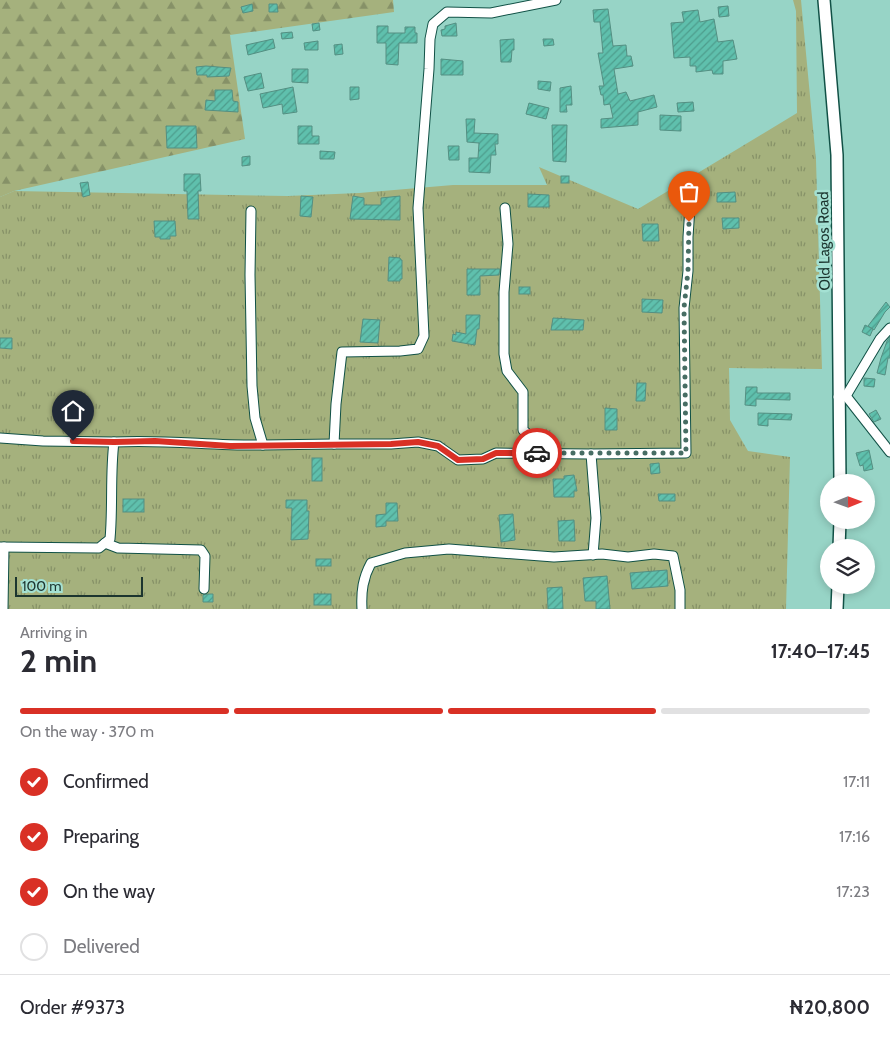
<!DOCTYPE html>
<meta charset="utf-8">
<style>
:root{--surface:#fff;--page:#f7f7f7;--text:#2b2b33;--muted:#7c7c81;--line:#e1e1e2;--accent:#d93025}
body{margin:0;font-family:Cabin,sans-serif;background:var(--page);color:var(--text);height:100vh;display:flex;flex-direction:column;font-size:19px;white-space:nowrap}
*{box-sizing:border-box;margin:0}
p{font-size:16px;color:var(--muted)}
.icon{flex:none;width:28px;height:28px;fill:none;stroke:currentColor;stroke-width:2;stroke-linecap:round;stroke-linejoin:round}
.map{position:relative;height:609px;overflow:hidden}
.sheet{display:flex;flex-direction:column;background:var(--surface);flex:1}
.sheet>*{flex:none}
.needle{width:32px;rotate:89deg}
.controls{position:absolute;left:820px;top:474px;display:grid;gap:10px}
.controls a{display:grid;place-items:center;width:55px;height:55px;border-radius:50%;background:var(--surface);box-shadow:0 2px 8px #0003;font-size:25px}
.scale{position:absolute;left:15px;bottom:12px;width:128px;box-sizing:border-box;padding-left:5px;border:2px solid #1c352f;border-top:0;font-size:14px;line-height:18px;white-space:nowrap;color:#1c352f;-webkit-text-stroke:4px #a4e1d3;paint-order:stroke}
.pin{position:absolute;display:grid;place-items:center;width:42px;height:42px;color:#fff;margin:-51px -21px;border-radius:50% 50% 50% 0;rotate:-45deg;box-shadow:0 0 5px #0007}
.pin .icon{rotate:45deg}
.courier{position:absolute;display:grid;place-items:center;width:50px;height:50px;margin:-25px;border:4px solid #d93025;border-radius:50%;background:#fff;color:#222;box-shadow:0 1px 6px #0007}
.summary em{font-style:normal;font-weight:700}
.summary div{display:flex;flex-direction:column-reverse}
.summary{display:flex;align-items:center;justify-content:space-between;height:85px;padding:0 20px}
h1{font-size:32px;font-weight:700;line-height:38px}
.bar{display:grid;grid-template-columns:repeat(4,1fr);gap:8px 5px;align-content:center;height:60px;padding:0 20px}
.bar i{height:6px;border-radius:4px;background:var(--line)}
.bar .current{background:var(--accent)}
.bar p{grid-column:span 4}
.line{display:flex;align-items:center;gap:12px;padding:0 20px;border-top:1px solid var(--line)}
.line div{flex:1}
ol{padding:0 20px;list-style:none}
li{display:flex;align-items:center;gap:15px;height:55px}
li p{margin-inline-start:auto}
li .icon{padding:5px;border-radius:50%;background:var(--accent);color:#fff;stroke-width:4}
li:last-child{color:var(--muted)}
li i{width:28px;height:28px;border:2px solid var(--line);border-radius:50%}
.map>svg:first-child{display:block}
.grass{fill:url(#grass-tufts)}
.forest{fill:url(#forest-firs)}
.building{fill:url(#building-hatch);stroke:#548f82}
.lines{fill:none;stroke-linecap:round;stroke-linejoin:round}
.minor-casing{stroke:#115146;stroke-width:11}
.major-casing{stroke:#115146;stroke-width:14}
.minor{stroke:#fff;stroke-width:9}
.major{stroke:#fff;stroke-width:11}
.done{stroke:#476d64;stroke-width:5;stroke-dasharray:0 9}
.route{stroke:#d93025;stroke-width:6}
.labels{text-anchor:middle;dominant-baseline:central;stroke-width:5;stroke-linejoin:round;paint-order:stroke}
.street-label{font-size:15px;fill:#1c352f;stroke:#a4e1d3}
</style>
<div class="map">
<svg width="890" height="609" viewBox="0 0 890 609">
<defs>
<pattern id="grass-tufts" width="24" height="20" patternUnits="userSpaceOnUse" patternTransform="scale(1.25)"><rect width="24" height="20" fill="#a5b17d"/><path d="M3 7l-1-3M5 7V3M7 7l1-3M15 17l-1-3M17 17v-4M19 17l1-3" fill="none" stroke="#869167"/></pattern>
<pattern id="forest-firs" width="22" height="20" patternUnits="userSpaceOnUse" patternTransform="scale(1.25)"><rect width="22" height="20" fill="#a5b17d"/><path d="M5 1l3.5 6h-7zM16 11l3.5 6h-7z" fill="#869167"/></pattern>
<pattern id="building-hatch" width="6" height="6" patternUnits="userSpaceOnUse" patternTransform="scale(1.25)"><rect width="6" height="6" fill="#5fc0ad"/><path d="M-1 1l2-2M0 6l6-6M5 7l2-2" fill="none" stroke="#4e9d8d"/></pattern>
</defs>
<rect width="100%" height="100%" fill="#97d4c6"/>
<polygon class="grass" points="793,0 801,0 816,160 822,369 729,368 730,420 748,451 790,457 786,609 0,609 0,197 14,191 288,196 359,193 453,185 547,185 539,167 638,209 797,113 796,11"/>
<polygon class="forest" points="0,0 393,0 394,12 230,35 245,139 14,191 0,197"/>
<g class="building">
<polygon points="252,4 253,11 243,13 241,7"/>
<polygon points="269,4 277,4 278,12 269,12"/>
<polygon points="728,6 729,16 719,17 718,7"/>
<polygon points="608,9 613,46 626,45 627,56 631,56 633,66 614,69 618,94 626,92 630,101 654,95 657,107 638,112 638,125 601,128 601,119 613,118 610,104 604,105 603,95 601,95 599,86 604,86 598,53 603,53 600,22 594,22 593,10"/>
<polygon points="698,10 700,22 714,19 718,42 733,40 737,59 723,61 723,74 713,74 712,70 696,72 696,66 690,66 690,57 674,58 671,23 684,22 682,12"/>
<polygon points="319,23 320,30 313,31 312,24"/>
<polygon points="456,23 457,36 442,36 441,30 445,29 445,26"/>
<polygon points="377,26 388,26 388,33 405,33 405,27 415,27 415,33 417,33 417,43 399,43 398,65 386,64 386,43 377,43"/>
<polygon points="292,32 293,38 282,39 281,33"/>
<polygon points="273,39 275,48 248,55 246,45"/>
<polygon points="514,39 514,50 512,50 511,62 501,62 500,40"/>
<polygon points="543,39 553,39 554,45 544,46"/>
<polygon points="318,41 318,50 305,50 304,43"/>
<polygon points="342,44 343,54 335,55 334,45"/>
<polygon points="441,59 463,61 463,75 441,75"/>
<polygon points="196,67 206,66 231,68 229,76 207,77 207,75 197,75"/>
<polygon points="292,69 308,69 308,83 292,82"/>
<polygon points="261,73 264,88 248,91 244,77"/>
<polygon points="538,81 551,82 550,91 538,89"/>
<polygon points="571,86 572,105 566,105 567,112 560,112 560,88"/>
<polygon points="293,87 297,112 283,114 282,104 263,108 260,94"/>
<polygon points="350,87 359,87 359,99 350,100"/>
<polygon points="215,90 232,90 233,101 238,102 238,112 205,110 206,100 215,101"/>
<polygon points="693,102 694,111 678,112 677,103"/>
<polygon points="529,103 549,108 546,119 526,114"/>
<polygon points="660,115 681,116 681,131 660,130"/>
<polygon points="466,119 475,119 474,133 498,134 498,144 495,144 496,155 491,155 490,173 469,172 469,158 478,158 479,143 467,142"/>
<polygon points="552,125 567,125 566,162 553,161"/>
<polygon points="166,126 196,126 197,148 167,148"/>
<polygon points="298,126 312,126 312,136 319,136 319,144 298,144"/>
<polygon points="448,146 459,146 459,160 449,160"/>
<polygon points="320,151 335,152 334,159 320,159"/>
<polygon points="250,156 250,165 242,166 242,157"/>
<polygon points="184,174 200,174 201,191 198,191 199,219 188,219 187,191 184,191"/>
<rect x="561" y="176" width="8" height="7"/>
<polygon points="88,182 90,195 83,197 80,183"/>
<polygon points="735,192 736,202 717,202 717,193"/>
<polygon points="528,194 549,195 549,207 528,207"/>
<polygon points="301,196 313,197 311,217 300,216"/>
<polygon points="353,196 364,198 364,205 381,205 381,198 400,196 400,220 350,219"/>
<polygon points="722,218 739,218 739,228 723,229"/>
<polygon points="154,221 175,221 176,236 170,236 170,239 160,239 160,237 155,237"/>
<polygon points="642,224 658,224 659,241 643,241"/>
<polygon points="389,257 400,258 401,260 402,260 402,279 400,279 400,281 388,281"/>
<polygon points="467,269 500,269 499,275 480,276 480,295 467,295"/>
<rect x="519" y="287" width="11" height="7"/>
<polygon points="642,299 663,300 662,313 642,312"/>
<polygon points="886,302 890,307 885,312 874,330 868,326"/>
<polygon points="466,315 480,315 479,329 477,329 475,345 452,341 453,334 456,335 456,332 466,334"/>
<polygon points="553,318 584,320 583,330 551,330"/>
<polygon points="363,319 380,320 378,343 360,342"/>
<polygon points="865,325 873,329 870,336 862,332"/>
<polygon points="890,337 890,358 888,358 885,375 877,373 881,358 887,341"/>
<polygon points="0,338 12,338 12,349 0,348"/>
<polygon points="864,378 875,379 874,387 864,386"/>
<polygon points="637,383 646,383 645,401 636,401"/>
<polygon points="746,387 757,387 757,393 790,393 790,400 756,399 756,406 745,405"/>
<polygon points="605,408 617,409 617,430 605,430"/>
<polygon points="876,410 881,419 874,422 869,414"/>
<polygon points="758,413 792,414 791,420 768,419 768,426 758,425"/>
<polygon points="869,450 873,469 864,471 863,465 860,466 856,453"/>
<rect x="312" y="458" width="10" height="23"/>
<polygon points="659,463 660,473 651,474 650,464"/>
<polygon points="574,475 577,491 574,491 574,497 554,497 553,479 564,479 564,476"/>
<polygon points="658,494 675,494 675,501 659,501"/>
<rect x="123" y="499" width="21" height="13"/>
<polygon points="286,500 307,500 307,511 309,511 308,539 291,540 292,508 286,508"/>
<polygon points="386,503 397,503 398,521 386,521 386,526 376,527 376,515 386,514"/>
<polygon points="513,514 515,540 501,542 499,515"/>
<polygon points="574,520 575,541 559,541 558,521"/>
<rect x="316" y="559" width="15" height="7"/>
<polygon points="667,570 668,586 632,589 630,573"/>
<polygon points="607,576 610,609 596,609 596,601 585,601 583,578"/>
<polygon points="562,587 563,609 548,609 547,588"/>
<polygon points="208,594 213,594 213,602 203,602 203,595"/>
<rect x="314" y="594" width="17" height="11"/>
</g>
<g class="lines">
<g class="minor-casing">
<g id="minor">
<polyline points="556,0 491,13 447,12 433,24 430,39 429,69 418,208 424,336 418,349 400,351 342,352 336,404 334,444 391,444 418,442 438,446 458,460 483,459 496,453 591,454 596,518 593,555"/>
<polyline points="505,208 508,244 504,292 504,354 507,371 523,392 523,430 550,453"/>
<polyline points="251,211 250,275 252,386 255,418 263,445 334,444"/>
<polyline points="846,396 890,452"/>
<polyline points="838,397 846,396 880,339 890,328"/>
<polyline points="0,438 43,441 114,442"/>
<polyline points="591,454 686,453 684,308 688,271 688,237 690,207"/>
<polyline points="105,543 118,548 201,550 205,556 204,589"/>
<path d="M0 547 99 548 110 539C113 507 110 473 114 442 164 439 214 446 263 445"/>
<polyline points="3,609 4,547"/>
<path d="M362 609C361 591 363 578 371 563L405 553 449 549 554 557 602 554 628 557 654 554 673 556 680 590V609"/>
</g>
</g>
<g class="major-casing">
<g id="major">
<polyline points="824,0 837,155 840,482"/>
<polyline points="839,548 840,520"/>
<polyline points="837,609 838,585"/>
</g>
</g>
<use href="#minor" class="minor"/>
<use href="#major" class="major"/>
</g>
<g class="lines">
<polyline class="done" points="537,453 686,453 684,308 688,271 689,222"/>
<polyline class="route" points="73,441 114,442 155,441 230,446 391,444 418,442 438,446 458,460 483,459 496,453 537,453"/>
</g>
<g class="labels">
<g class="street-label">
<text transform="translate(824 241) rotate(-91)">Old Lagos Road</text>
</g>
</g>
</svg>
<div class="controls">
<a><svg class="needle" viewBox="-14 -14 28 28"><path d="M0-13l5 13h-10z" fill="#e53935"/><path d="M0 13l5-13h-10z" fill="#7c7c81"/></svg></a>
<a><svg class="icon" aria-label="layers" viewBox="0 0 24 24"><path d="M12 4l9 5-9 5-9-5zM3 14l9 5 9-5"/></svg></a>
</div>
<div class="scale">100 m</div>
<div class="pin" style="left:689px;top:222px;background:#ea580c"><svg class="icon" aria-label="bag" viewBox="0 0 24 24"><path d="M5 8h14l-1 12H6zM9 8a3 3 0 0 1 6 0"/></svg></div>
<div class="pin" style="left:73px;top:441px;background:#1f2937"><svg class="icon" aria-label="home" viewBox="0 0 24 24"><path d="M3 11l9-7 9 7M6 9v11h12V9"/></svg></div>
<div class="courier" style="left:537px;top:453px"><svg class="icon" aria-label="car" viewBox="0 0 24 24"><path d="M5 17H2v-5l4-1 3-4h7l3 4 3 1v5h-3M9 17h6M6 11h13"/><circle cx="7" cy="17" r="2"/><circle cx="17" cy="17" r="2"/></svg></div>
</div>
<section class="sheet">
<div class="summary"><div><h1>2 min</h1><p>Arriving in</p></div><em>17:40–17:45</em></div>
<div class="bar"><i class="current"></i><i class="current"></i><i class="current"></i><i></i><p>On the way · 370 m</p></div>
<ol>
<li><svg class="icon" aria-label="check" viewBox="0 0 24 24"><path d="M5 12l5 5 9-10"/></svg>Confirmed<p>17:11</p></li>
<li><svg class="icon" aria-label="check" viewBox="0 0 24 24"><path d="M5 12l5 5 9-10"/></svg>Preparing<p>17:16</p></li>
<li><svg class="icon" aria-label="check" viewBox="0 0 24 24"><path d="M5 12l5 5 9-10"/></svg>On the way<p>17:23</p></li>
<li><i></i>Delivered</li>
</ol>
<div class="line" style="height:65px"><div>Order #9373</div><b>₦20,800</b></div>
</section>
